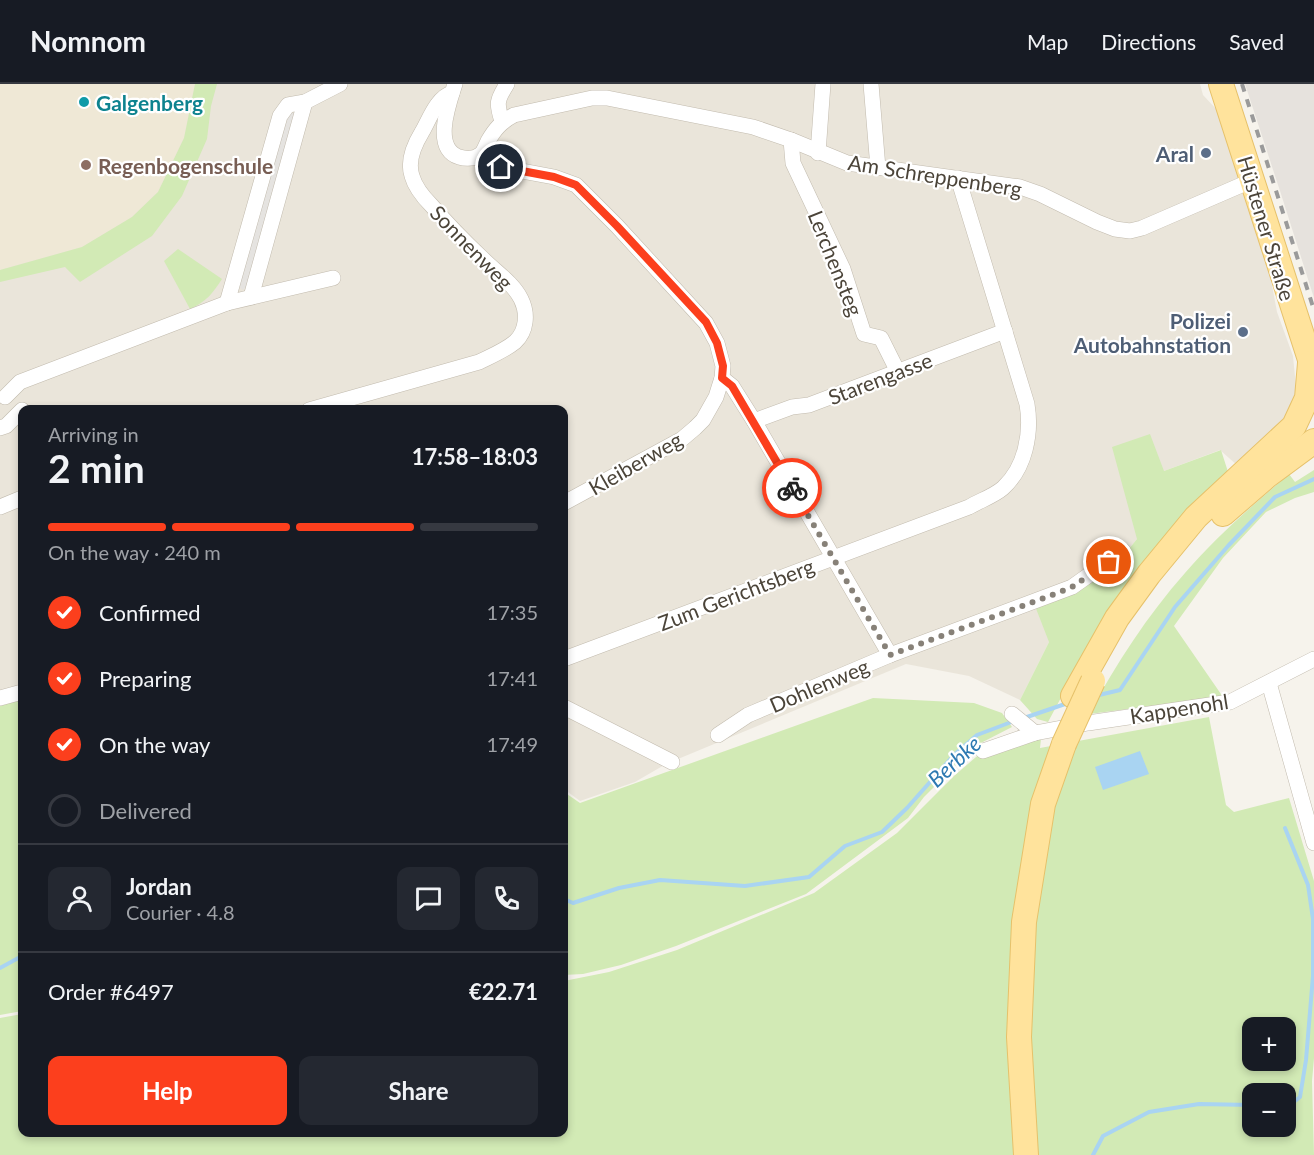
<!DOCTYPE html>
<meta charset="utf-8">
<style>
:root{--surface:#171b24;--page:#242831;--text:#f1f3f6;--muted:#9ea1a6;--line:#363941;--accent:#fc3f1d}
body{margin:0;font-family:Lato,sans-serif;background:var(--page);color:var(--text);height:100vh;display:flex;flex-direction:column;font-size:22px;white-space:nowrap}
*{box-sizing:border-box;margin:0}
p{font-size:20px;color:var(--muted)}
.icon{flex:none;width:33px;height:33px;fill:none;stroke:currentColor;stroke-width:2;stroke-linecap:round;stroke-linejoin:round}
.map{position:relative;flex:1;overflow:hidden}
.drawer{position:absolute;left:18px;top:321px;width:550px;height:732px;display:flex;flex-direction:column;background:var(--surface);border-radius:12px;box-shadow:0 3px 9px #0003}
.drawer>*{flex:none}
.controls{position:absolute;left:1242px;top:933px;display:grid;gap:12px}
.controls a{display:grid;place-items:center;width:54px;height:54px;border-radius:12px;background:var(--surface);box-shadow:0 3px 9px #0003;font-size:30px}
.pin{position:absolute;display:grid;place-items:center;width:51px;height:51px;color:#fff;margin:-26px;border:3px solid #fff;border-radius:50%;box-shadow:0 2px 6px #0007}
.courier{position:absolute;display:grid;place-items:center;width:60px;height:60px;margin:-30px;border:4px solid #fc3f1d;border-radius:50%;background:#fff;color:#222;box-shadow:0 2px 8px #0007}
.overview em{font-style:normal;font-weight:700}
.overview div{display:flex;flex-direction:column-reverse}
.overview{display:flex;align-items:center;justify-content:space-between;height:102px;padding:0 30px}
h1{font-size:39px;font-weight:700;line-height:45px}
.bar{display:grid;grid-template-columns:repeat(4,1fr);gap:9px 6px;align-content:center;height:72px;padding:0 30px}
.bar i{height:8px;border-radius:4px;background:var(--line)}
.bar .active{background:var(--accent)}
.bar p{grid-column:span 4}
.line{display:flex;align-items:center;gap:15px;padding:0 30px;border-top:2px solid var(--line)}
.line div{flex:1}
.round{display:grid;place-items:center;flex:none;width:63px;height:63px;border-radius:12px;background:var(--page)}
ol{padding:0 30px;list-style:none}
li{display:flex;align-items:center;gap:18px;height:66px}
li p{margin-inline-start:auto}
li .icon{padding:6px;border-radius:50%;background:var(--accent);color:#fff;stroke-width:4}
li:last-child{color:var(--muted)}
li i{width:33px;height:33px;border:3px solid var(--line);border-radius:50%}
.action{display:flex;gap:12px;margin-top:auto;padding:12px 30px}
.action a{flex:1;height:69px;border-radius:12px;background:var(--accent);color:#fff;font-size:24px;font-weight:700;line-height:69px;text-align:center}
.action a+a{background:var(--page);color:var(--text)}
header{display:flex;align-items:center;gap:36px;box-sizing:border-box;height:84px;padding:0 30px;background:var(--surface);border-bottom:2px solid var(--line)}
header strong{font-size:28px}
nav{display:flex;gap:33px;margin-inline-start:auto;font-size:21px}
.map>svg:first-child{display:block}
.residential{fill:#eae5da}
.industrial{fill:#e6e2dd}
.education{fill:#efe8d6}
.green{fill:#d2eab5;fill-rule:evenodd}
.parking{fill:#e5e3e0}
.water{fill:#a9d4f2}
.lines{fill:none;stroke-linecap:round;stroke-linejoin:round}
.stream{stroke:#a9d4f2;stroke-width:4}
.street-casing{stroke:#c2bbae;stroke-width:16}
.primary-casing{stroke:#e6c16a;stroke-width:26}
.street{stroke:#fff;stroke-width:15}
.primary{stroke:#ffe39c;stroke-width:24}
.rail{stroke:#9a9a9a;stroke-width:4;stroke-dasharray:8 8;stroke-linecap:butt}
.primary-bridge-casing{stroke:#e6c16a;stroke-width:26;stroke-linecap:butt}
.primary-bridge{stroke:#ffe39c;stroke-width:24}
.done{stroke:#878178;stroke-width:6;stroke-dasharray:0 10.8}
.route{stroke:#fc3f1d;stroke-width:8}
.culture-dot{fill:#0f9aa8;stroke:#fff;stroke-width:2}
.service-dot{fill:#5c6f8a;stroke:#fff;stroke-width:2}
.education-dot{fill:#8d6e63;stroke:#fff;stroke-width:2}
.labels{text-anchor:middle;dominant-baseline:central;stroke-width:4.5;stroke-linejoin:round;paint-order:stroke}
.culture-label{font-size:21px;font-weight:bold;fill:#0d838f;stroke:#fff;text-anchor:start}
.service-label{font-size:21px;font-weight:bold;fill:#4e5e75;stroke:#fff;text-anchor:end}
.education-label{font-size:21px;font-weight:bold;fill:#785e54;stroke:#fff;text-anchor:start}
.street-label{font-size:21px;fill:#4b4439;stroke:#fff}
.water-label{font-size:22px;font-style:italic;fill:#2e7ab2;stroke:#fff}
</style>
<header>
<strong>Nomnom</strong>
<nav><a>Map</a><a>Directions</a><a>Saved</a></nav>
</header>
<div class="map">
<svg width="1314" height="1071" viewBox="0 0 1314 1071">
<rect width="100%" height="100%" fill="#f6f3ec"/>
<polygon class="residential" points="0,0 1200,0 1203,11 1218,27 1263,154 1277,228 1293,272 1298,324 1238,382 1220,366 1164,387 1137,455 1115,482 1069,510 1049,558 1020,616 969,592 906,580 666,680 635,698 580,717 564,705 564,326 22,326 22,613 0,619"/>
<polygon class="industrial" points="1245,0 1314,0 1314,214 1281,110"/>
<polygon class="education" points="0,0 195,0 184,54 158,108 132,133 82,163 0,186"/>
<g class="green">
<polygon points="195,0 217,0 211,22 207,55 182,112 152,152 80,198 65,183 0,198 0,186 82,163 132,133 158,108 184,54"/>
<path d="M178 165 222 195C213 209 206 218 190 225L164 177Z"/>
<polygon points="1150,350 1164,387 1221,366 1229,391 1071,595 1048,638 1037,635 1020,616 1049,558 1035,522 1069,510 1115,482 1137,455 1112,363"/>
<path d="M1314 386V408L1295 414 1266 428 1223 474 1174 542 1223 613 1089 630C1116 580 1147 532 1185 489 1216 453 1253 421 1289 390L1295 398Z"/>
<polygon points="873,614 974,619 1002,629 1012,643 975,662 924,713 908,734 806,810 676,862 621,881 583,890 564,891 564,708 580,719"/>
<polygon points="22,615 22,927 0,931 0,622"/>
<path d="M1209 633 1226 721 1234 728 1289 714 1314 797V974L1312 997 1314 1071H0V934L22 930V1048H564V897L609 888 677 866 814 809 897 749 954 692 983 667 1041 655 1040 664ZM1252 944H1286V976H1252ZM1252 1010H1286V1042H1252Z"/>
</g>
<polygon class="parking" points="291,29 295,29 249,200 243,206 237,201 285,35"/>
<polygon class="water" points="1140,667 1149,690 1103,706 1095,683"/>
<g class="lines">
<g class="stream">
<polyline points="1095,612 1120,606 1175,523 1228,462 1275,413 1314,395"/>
<polyline points="1024,634 1068,619"/>
<polyline points="1285,744 1308,801 1313,835 1313,892 1306,976 1300,1013 1290,1021 1286,1021"/>
<polyline points="564,815 573,819 619,804 660,796 745,802 809,793 845,762 882,748 907,724 954,671 977,651 1014,637"/>
<polyline points="0,884 22,872"/>
<polyline points="1093,1071 1103,1052 1149,1028 1199,1020 1252,1021"/>
</g>
<g class="street-casing">
<g id="street">
<path d="M455 0C449 19 432 64 459 73 466 75 475 75 481 70 484 67 486 61 488 57 495 45 501 38 514 31L592 14H607L753 43 791 56 847 79 1020 103 1040 110 1097 138 1115 145 1130 147 1142 144 1253 96"/>
<polyline points="871,0 878,84"/>
<path d="M502 37C496 19 497 16 507 0"/>
<polyline points="791,56 793,79 843,185 864,250 881,254 898,288"/>
<polyline points="818,69 823,0"/>
<polyline points="481,70 493,80 501,83 554,93 576,101 617,142 706,239 717,259 723,282 722,294 716,313 703,336 695,344 682,355 564,419"/>
<polyline points="251,213 305,18"/>
<polyline points="227,219 280,32 288,21 305,18 340,0"/>
<polyline points="722,294 732,302 754,337 890,571"/>
<polyline points="5,313 20,298 227,219 333,194"/>
<path d="M309 326 479 278C491 272 504 267 515 258 527 247 528 229 521 215 513 199 496 188 483 175 465 158 448 141 432 122 424 114 415 103 412 92 407 77 414 61 422 48 429 36 437 13 452 9"/>
<polyline points="754,337 792,323 809,321 1005,247"/>
<polyline points="0,344 6,342 22,326"/>
<polyline points="0,423 22,414"/>
<path d="M564 575 969 423C979 417 994 412 1003 404 1025 384 1032 350 1027 320L958 94"/>
<polyline points="1269,599 1314,759"/>
<polyline points="0,614 22,608"/>
<polyline points="564,623 672,678"/>
<polyline points="1012,630 1035,649"/>
<polyline points="718,651 748,631 890,571 1072,503 1123,467"/>
<polyline points="983,667 1035,649 1088,639 1230,618 1314,575"/>
</g>
</g>
<g class="primary-casing">
<g id="primary">
<polyline points="1221,0 1314,288"/>
<polyline points="1223,430 1268,391 1314,357"/>
<polyline points="1073,612 1117,534 1149,490 1196,433 1294,342 1307,314 1310,279"/>
<polyline points="1026,1071 1019,953 1024,838 1043,720 1064,660"/>
</g>
</g>
<use href="#street" class="street"/>
<use href="#primary" class="primary"/>
<polyline class="rail" points="1242,0 1314,226"/>
<g class="primary-bridge-casing">
<polyline id="primary-bridge" points="1064,660 1093,597"/>
</g>
<use href="#primary-bridge" class="primary-bridge"/>
</g>
<g class="lines">
<polyline class="done" points="792,404 890,571 1060,508 1072,503 1109,478"/>
<polyline class="route" points="501,83 554,93 576,101 617,142 706,238 717,259 723,282 722,294 732,302 792,404"/>
</g>
<circle class="culture-dot" cx="84" cy="18" r="6"/>
<g class="service-dot">
<circle cx="1206" cy="69" r="6"/>
<circle cx="1243" cy="248" r="6"/>
</g>
<circle class="education-dot" cx="86" cy="81" r="6"/>
<g class="labels">
<g class="culture-label">
<text x="96" y="18">Galgenberg</text>
</g>
<g class="service-label">
<text x="1194" y="69">Aral</text>
<text x="1231" y="236">Polizei<tspan x="1231" dy="24">Autobahnstation</tspan></text>
</g>
<g class="education-label">
<text x="98" y="81">Regenbogenschule</text>
</g>
<g class="street-label">
<text transform="translate(935 91) rotate(9)">Am Schreppenberg</text>
<text transform="translate(1267 144) rotate(73)">Hüstener Straße</text>
<text transform="translate(472 163) rotate(46)">Sonnenweg</text>
<text transform="translate(836 179) rotate(68)">Lerchensteg</text>
<text transform="translate(880 294) rotate(-21)">Starengasse</text>
<text transform="translate(635 379) rotate(-30)">Kleiberweg</text>
<text transform="translate(736 510) rotate(-21)">Zum Gerichtsberg</text>
<text transform="translate(819 601) rotate(-23)">Dohlenweg</text>
<text transform="translate(1179 624) rotate(-9)">Kappenohl</text>
</g>
<g class="water-label">
<text transform="translate(954 677) rotate(-43)">Berbke</text>
</g>
</g>
</svg>
<div class="controls">
<a>+</a>
<a>−</a>
</div>
<div class="pin" style="left:1109px;top:478px;background:#ea580c"><svg class="icon" aria-label="bag" viewBox="0 0 24 24"><path d="M5 8h14l-1 12H6zM9 8a3 3 0 0 1 6 0"/></svg></div>
<div class="pin" style="left:501px;top:83px;background:#1f2937"><svg class="icon" aria-label="home" viewBox="0 0 24 24"><path d="M3 11l9-7 9 7M6 9v11h12V9"/></svg></div>
<div class="courier" style="left:792px;top:404px"><svg class="icon" aria-label="bike" viewBox="0 0 24 24"><circle cx="6" cy="16" r="4"/><circle cx="18" cy="16" r="4"/><path d="M6 16l4-8h5l3 8M10 8l3 8H6M13 5h3"/></svg></div>
<section class="drawer">
<div class="overview"><div><h1>2 min</h1><p>Arriving in</p></div><em>17:58–18:03</em></div>
<div class="bar"><i class="active"></i><i class="active"></i><i class="active"></i><i></i><p>On the way · 240 m</p></div>
<ol>
<li><svg class="icon" aria-label="check" viewBox="0 0 24 24"><path d="M5 12l5 5 9-10"/></svg>Confirmed<p>17:35</p></li>
<li><svg class="icon" aria-label="check" viewBox="0 0 24 24"><path d="M5 12l5 5 9-10"/></svg>Preparing<p>17:41</p></li>
<li><svg class="icon" aria-label="check" viewBox="0 0 24 24"><path d="M5 12l5 5 9-10"/></svg>On the way<p>17:49</p></li>
<li><i></i>Delivered</li>
</ol>
<div class="line" style="height:108px"><a class="round"><svg class="icon" aria-label="person" viewBox="0 0 24 24"><circle cx="12" cy="8" r="4"/><path d="M4 21q1-7 8-7t8 7"/></svg></a><div><b>Jordan</b><p>Courier · 4.8</p></div><a class="round"><svg class="icon" aria-label="chat" viewBox="0 0 24 24"><path d="M4 5h16v11H9l-5 4z"/></svg></a><a class="round"><svg class="icon" aria-label="phone" viewBox="0 0 24 24"><path d="M5 4h4l2 5-3 2q2 4 5 5l2-3 5 2v4C11 20 4 13 5 4z"/></svg></a></div>
<div class="line" style="height:78px"><div>Order #6497</div><b>€22.71</b></div>
<div class="action"><a>Help</a><a>Share</a></div>
</section>
</div>
